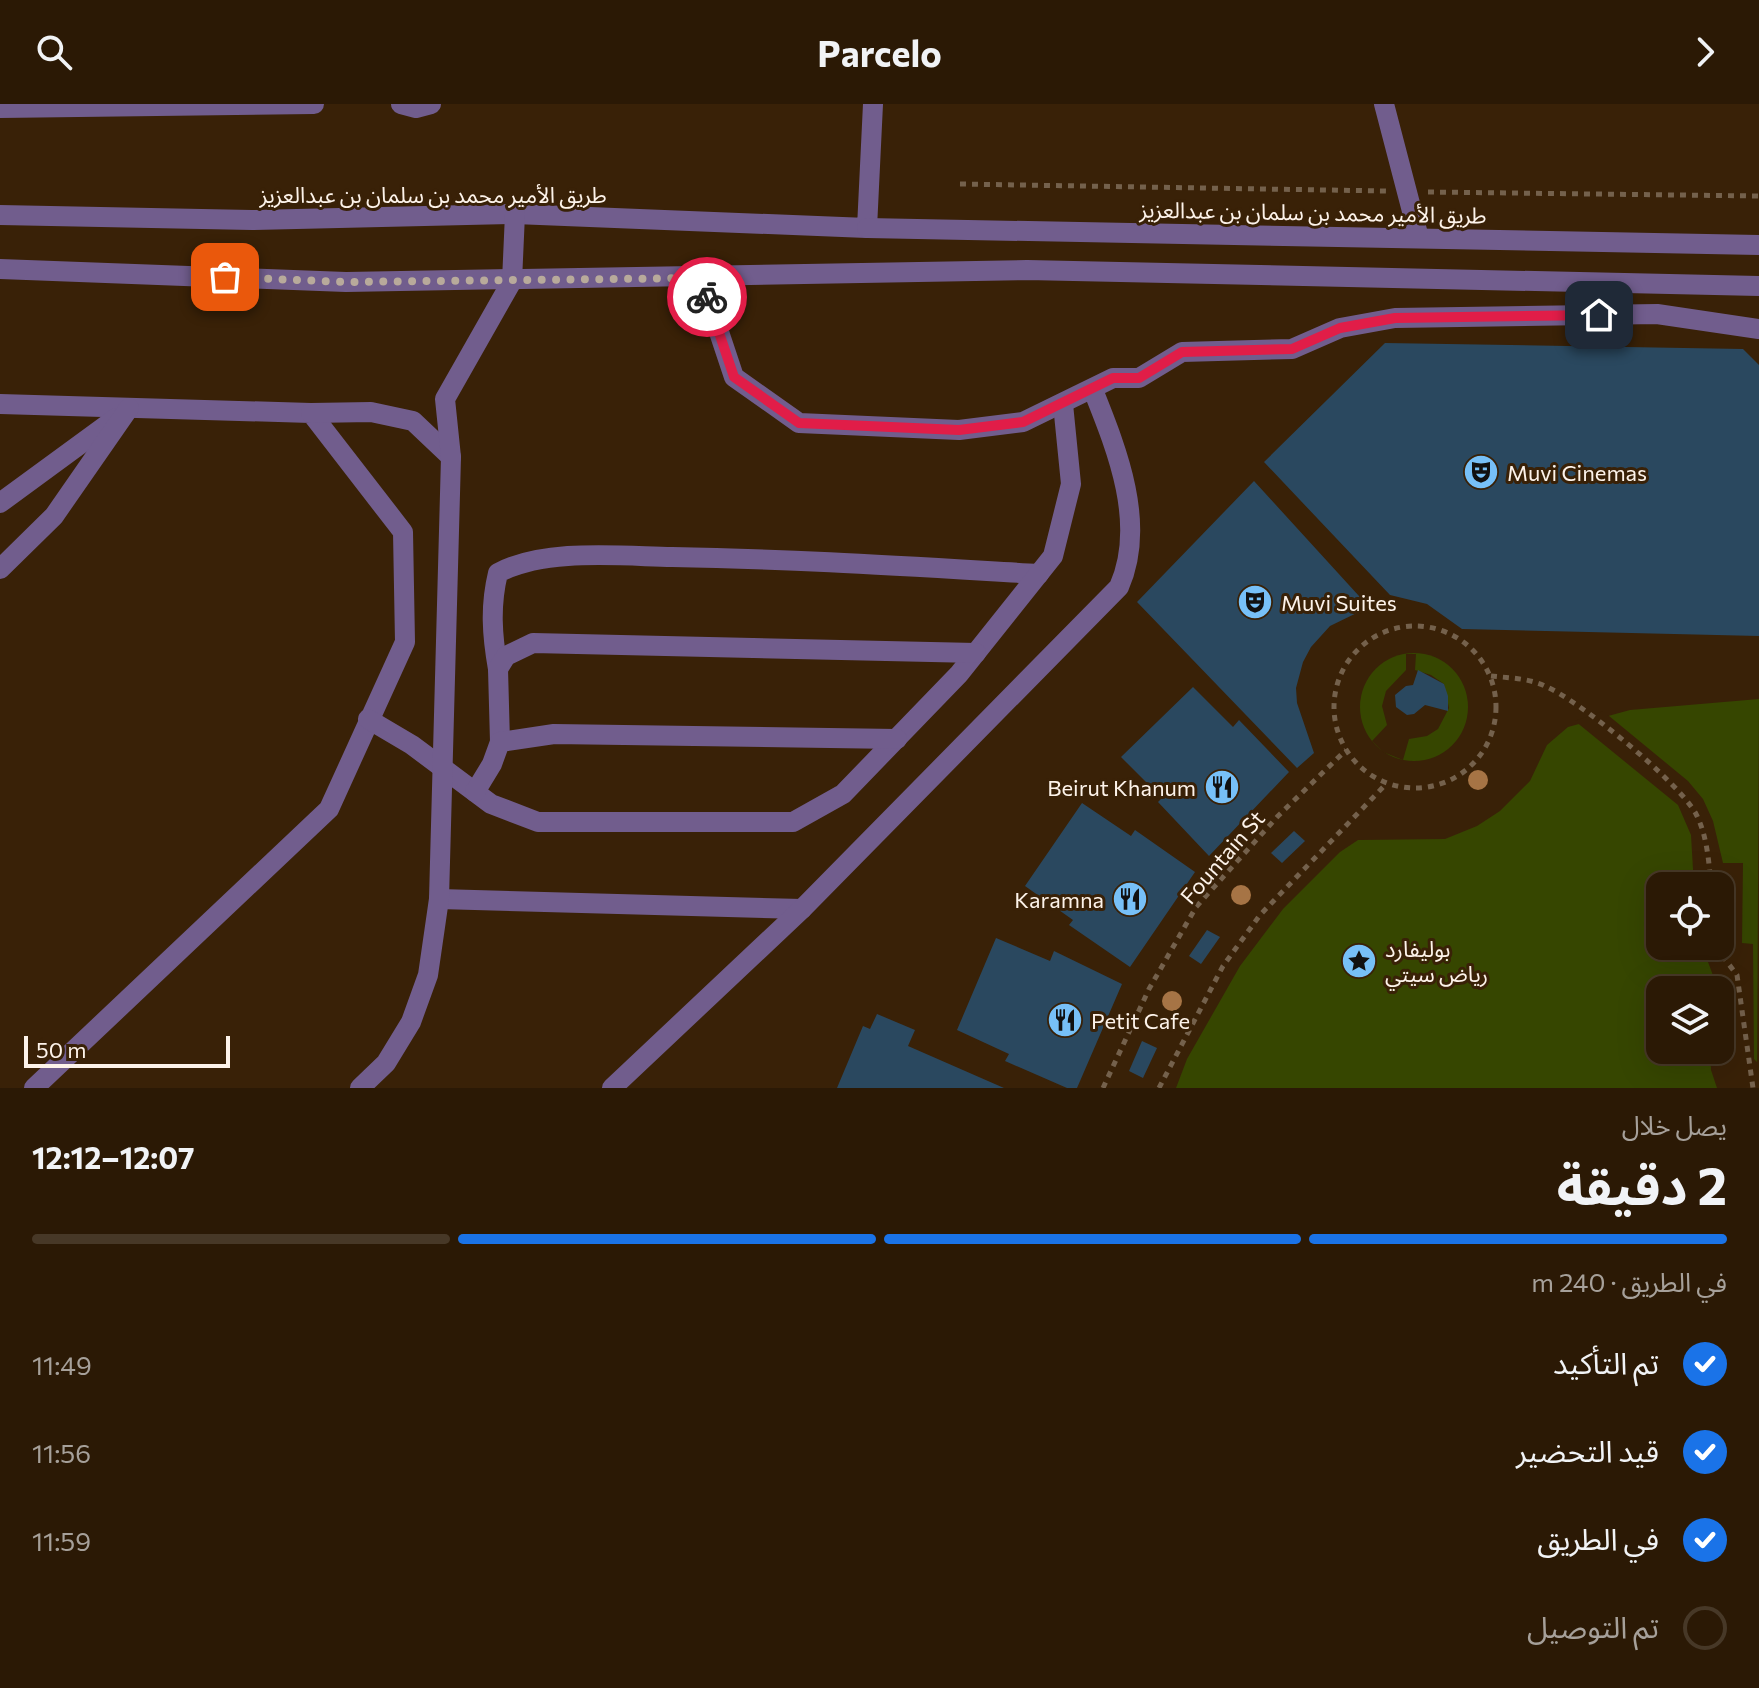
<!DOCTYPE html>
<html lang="ar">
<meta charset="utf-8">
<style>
:root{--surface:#2b1905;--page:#33220f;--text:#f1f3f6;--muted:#a6a09a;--line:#473827;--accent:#1a73e8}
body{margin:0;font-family:Commissioner,"Noto Sans Arabic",sans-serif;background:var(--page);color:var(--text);direction:rtl;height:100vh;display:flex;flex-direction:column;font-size:30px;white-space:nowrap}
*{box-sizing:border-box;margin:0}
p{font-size:26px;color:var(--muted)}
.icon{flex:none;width:44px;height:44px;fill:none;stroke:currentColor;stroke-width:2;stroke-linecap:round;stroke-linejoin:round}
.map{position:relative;height:984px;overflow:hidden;direction:ltr}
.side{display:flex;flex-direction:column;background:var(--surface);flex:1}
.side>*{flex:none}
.buttons{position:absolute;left:1646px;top:768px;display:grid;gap:16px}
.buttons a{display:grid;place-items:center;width:88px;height:88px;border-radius:16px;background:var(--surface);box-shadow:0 8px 32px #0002,0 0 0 2px var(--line);font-size:40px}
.scale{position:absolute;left:24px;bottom:20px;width:206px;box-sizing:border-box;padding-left:8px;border:4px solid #fdf3ea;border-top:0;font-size:22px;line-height:28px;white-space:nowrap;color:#fdf3ea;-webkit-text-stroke:6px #392107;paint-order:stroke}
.pin{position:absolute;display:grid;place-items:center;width:68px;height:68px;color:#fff;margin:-34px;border-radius:16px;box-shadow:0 4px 12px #0006}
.courier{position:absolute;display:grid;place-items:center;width:80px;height:80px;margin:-40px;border:6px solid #e11d48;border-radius:50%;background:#fff;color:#222;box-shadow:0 2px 10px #0007}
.headline em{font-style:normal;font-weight:700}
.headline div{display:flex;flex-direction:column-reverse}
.headline{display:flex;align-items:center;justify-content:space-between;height:136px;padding:0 32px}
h1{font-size:52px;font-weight:700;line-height:60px}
.bar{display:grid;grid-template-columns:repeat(4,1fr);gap:12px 8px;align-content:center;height:96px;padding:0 32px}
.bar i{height:10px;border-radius:6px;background:var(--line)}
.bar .on{background:var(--accent)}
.bar p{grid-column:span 4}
ol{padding:0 32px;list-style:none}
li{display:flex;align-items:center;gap:24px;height:88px}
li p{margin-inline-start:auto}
li .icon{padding:8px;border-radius:50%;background:var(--accent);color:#fff;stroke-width:4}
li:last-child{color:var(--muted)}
li i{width:44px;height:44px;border:4px solid var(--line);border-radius:50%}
header{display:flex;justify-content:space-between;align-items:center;height:104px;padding:0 32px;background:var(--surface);font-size:36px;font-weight:700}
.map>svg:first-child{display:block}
.water{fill:#364600;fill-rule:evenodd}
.pier{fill:#392107}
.building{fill:#2a485f}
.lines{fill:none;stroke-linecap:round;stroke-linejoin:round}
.path{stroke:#74614c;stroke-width:5;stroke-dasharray:6 6;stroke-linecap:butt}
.minor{stroke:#715d8d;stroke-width:20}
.tree{fill:#a67445}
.done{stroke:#b8aa9b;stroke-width:8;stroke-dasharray:0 14.4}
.route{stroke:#e11d48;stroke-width:10}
.labels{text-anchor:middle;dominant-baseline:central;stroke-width:6;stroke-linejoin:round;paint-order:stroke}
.street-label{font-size:22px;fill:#fdf3ea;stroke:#392107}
.poi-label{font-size:22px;fill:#fdf3ea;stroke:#392107;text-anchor:start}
</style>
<header><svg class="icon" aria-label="forward" viewBox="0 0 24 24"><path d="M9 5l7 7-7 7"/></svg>Parcelo<svg class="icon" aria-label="search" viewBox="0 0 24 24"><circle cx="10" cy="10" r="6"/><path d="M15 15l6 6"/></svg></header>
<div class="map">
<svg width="1759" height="984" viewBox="0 0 1759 984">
<rect width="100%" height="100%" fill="#392107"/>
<g class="water">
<circle cx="1414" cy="603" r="54"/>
<path d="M1759 595 1757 984H1176L1187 955 1240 862 1283 805 1340 748 1358 736 1445 735 1477 722 1500 707 1530 677 1547 641 1568 623 1630 606ZM1660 782H1720V842H1660ZM1660 886H1720V946H1660Z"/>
</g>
<g class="pier">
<polygon points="1406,550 1416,550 1415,566 1431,571 1444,580 1449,604 1438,625 1427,632 1409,635 1403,656 1383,648 1372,637 1387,621 1382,602 1386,587 1406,566"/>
<polygon points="1603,607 1688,677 1703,695 1713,717 1723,759 1743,759 1742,839 1753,840 1754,955 1759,960 1759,984 1717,984 1711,966 1710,946 1720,946 1723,877 1714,874 1702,842 1720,842 1720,782 1694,782 1691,731 1678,701 1575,617"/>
</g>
<g class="building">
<polygon points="1385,239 1743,245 1759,261 1759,532 1462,525 1427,500 1390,491 1264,358"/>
<polygon points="1254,377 1369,503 1330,522 1311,543 1303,558 1296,584 1297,599 1314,649 1297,664 1137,498"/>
<polygon points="1418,566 1444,580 1448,592 1448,607 1425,601 1414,610 1407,611 1396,603 1395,591 1406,582 1413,581"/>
<polygon points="1193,583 1233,623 1239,616 1289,668 1209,752 1158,698 1162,694 1121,653"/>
<polygon points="1082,699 1131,732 1135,726 1195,768 1130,863 1069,821 1073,816 1025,782"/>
<polygon points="1294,727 1305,737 1282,759 1271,749"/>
<polygon points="1207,826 1220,833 1201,860 1189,852"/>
<polygon points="996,834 1050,857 1054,847 1122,880 1077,984 1067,984 1005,957 1009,950 957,926"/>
<polygon points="877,910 915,926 908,942 1004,984 837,984 863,922 870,925"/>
<polygon points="1142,937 1157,944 1143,974 1129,967"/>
</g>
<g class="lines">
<g class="path">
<polyline points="960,80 1386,87"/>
<polyline points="1428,88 1759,92"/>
<circle cx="1415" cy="603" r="81"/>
<path d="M1491 572C1509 574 1528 574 1545 582 1580 597 1678 677 1696 710 1707 731 1709 758 1711 782"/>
<polyline points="1715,842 1737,871 1753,984"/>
<polyline points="1103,984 1149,885 1196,803 1278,712 1346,646"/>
<polyline points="1159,984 1223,862 1260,811 1387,679"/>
</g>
<g class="minor">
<polyline points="401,0 416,4 431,0"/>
<polyline points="1384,0 1419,134"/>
<polyline points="0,4 314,0"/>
<polyline points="0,111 252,116 515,110 867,124 873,0"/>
<polyline points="867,124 1759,141"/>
<polyline points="0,165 346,178 1027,166 1759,182"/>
<polyline points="701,174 734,273 799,319 959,326 1023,318 1113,274 1139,274 1182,248 1292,245 1340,224 1395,214 1657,210 1759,225"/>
<polyline points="0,300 311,309 403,428 405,538 329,705 34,984"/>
<polyline points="311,309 371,308 413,317 451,353"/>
<polyline points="0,399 116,314"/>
<polyline points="0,465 54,412 129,304"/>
<path d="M498 565C492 531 490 502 498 469 544 444 620 452 672 453 795 455 917 463 1039 470"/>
<polyline points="368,615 412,641 491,700 538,718 793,718 843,690 959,570 1053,452 1071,380 1063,300"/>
<polyline points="500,638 498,565 506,552 533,539 976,549"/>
<polyline points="475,688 492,660 500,638 554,630 897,635"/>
<polyline points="439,795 802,805"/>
<polyline points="360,984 386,959 411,918 428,871 439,795 451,353 445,295 512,177 515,110"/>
<path d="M612 984 802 805 1119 483C1147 420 1117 346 1093 286"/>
</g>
</g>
<g class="tree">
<circle cx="1478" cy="676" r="10"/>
<circle cx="1241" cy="791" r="10"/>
<circle cx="1172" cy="897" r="10"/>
</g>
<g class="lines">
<polyline class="done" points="225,173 346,178 701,174 707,193"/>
<polyline class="route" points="707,193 734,273 799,319 959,326 1023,318 1113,274 1139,274 1182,248 1292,245 1340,224 1395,214 1599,211"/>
</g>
<defs>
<g id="theatre-disc" transform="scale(1.8)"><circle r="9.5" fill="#77c0f7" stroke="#392107"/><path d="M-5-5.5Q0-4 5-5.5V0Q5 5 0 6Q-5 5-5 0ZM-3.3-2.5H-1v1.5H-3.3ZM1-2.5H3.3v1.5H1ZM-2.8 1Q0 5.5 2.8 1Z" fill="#111"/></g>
<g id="restaurant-disc" transform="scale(1.8)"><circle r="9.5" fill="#77c0f7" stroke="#392107"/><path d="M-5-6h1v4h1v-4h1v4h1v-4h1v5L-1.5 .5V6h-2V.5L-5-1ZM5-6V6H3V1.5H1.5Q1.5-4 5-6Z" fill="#111"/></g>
<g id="sight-disc" transform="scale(1.8)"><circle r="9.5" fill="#77c0f7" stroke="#392107"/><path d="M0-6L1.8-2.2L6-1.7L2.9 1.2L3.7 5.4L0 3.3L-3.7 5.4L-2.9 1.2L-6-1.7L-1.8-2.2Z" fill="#111"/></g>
</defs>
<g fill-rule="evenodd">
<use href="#theatre-disc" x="1481" y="368"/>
<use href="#theatre-disc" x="1255" y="498"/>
<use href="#restaurant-disc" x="1222" y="683"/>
<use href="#restaurant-disc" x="1130" y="795"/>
<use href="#sight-disc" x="1359" y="857"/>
<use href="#restaurant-disc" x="1065" y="916"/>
</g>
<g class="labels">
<g class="street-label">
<text x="433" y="90">طريق الأمير محمد بن سلمان بن عبدالعزيز</text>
<text transform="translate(1313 108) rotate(1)">طريق الأمير محمد بن سلمان بن عبدالعزيز</text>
<text transform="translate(1222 753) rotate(-49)">Fountain St</text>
</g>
<g class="poi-label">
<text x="1507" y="368">Muvi Cinemas</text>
<text x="1281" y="498">Muvi Suites</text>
<text x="1196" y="683" text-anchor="end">Beirut Khanum</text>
<text x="1104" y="795" text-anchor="end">Karamna</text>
<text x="1385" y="844">بوليفارد<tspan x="1385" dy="25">رياض سيتي</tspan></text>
<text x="1091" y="916">Petit Cafe</text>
</g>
</g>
</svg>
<div class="buttons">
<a><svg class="icon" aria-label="locate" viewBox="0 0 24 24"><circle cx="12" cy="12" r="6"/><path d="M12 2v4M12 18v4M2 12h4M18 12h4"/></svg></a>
<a><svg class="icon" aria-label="layers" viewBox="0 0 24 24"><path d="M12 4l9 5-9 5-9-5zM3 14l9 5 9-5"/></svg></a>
</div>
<div class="scale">50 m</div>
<div class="pin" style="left:225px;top:173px;background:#ea580c"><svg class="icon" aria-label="bag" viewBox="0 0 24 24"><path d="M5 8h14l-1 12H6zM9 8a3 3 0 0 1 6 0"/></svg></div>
<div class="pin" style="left:1599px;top:211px;background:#1f2937"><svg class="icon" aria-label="home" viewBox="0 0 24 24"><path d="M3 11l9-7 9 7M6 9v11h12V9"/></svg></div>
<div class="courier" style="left:707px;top:193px"><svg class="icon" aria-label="bike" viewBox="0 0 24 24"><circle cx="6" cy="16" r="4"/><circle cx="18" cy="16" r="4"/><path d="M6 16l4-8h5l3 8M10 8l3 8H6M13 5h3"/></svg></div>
</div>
<section class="side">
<div class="headline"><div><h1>2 دقيقة</h1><p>يصل خلال</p></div><em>12:07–12:12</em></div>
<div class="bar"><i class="on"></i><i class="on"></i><i class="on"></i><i></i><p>في الطريق · 240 m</p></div>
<ol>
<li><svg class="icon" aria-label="check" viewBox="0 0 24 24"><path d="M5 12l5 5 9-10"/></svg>تم التأكيد<p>11:49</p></li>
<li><svg class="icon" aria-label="check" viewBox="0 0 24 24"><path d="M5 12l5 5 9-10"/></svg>قيد التحضير<p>11:56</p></li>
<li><svg class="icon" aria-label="check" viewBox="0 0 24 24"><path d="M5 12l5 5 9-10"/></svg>في الطريق<p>11:59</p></li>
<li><i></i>تم التوصيل</li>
</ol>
</section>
